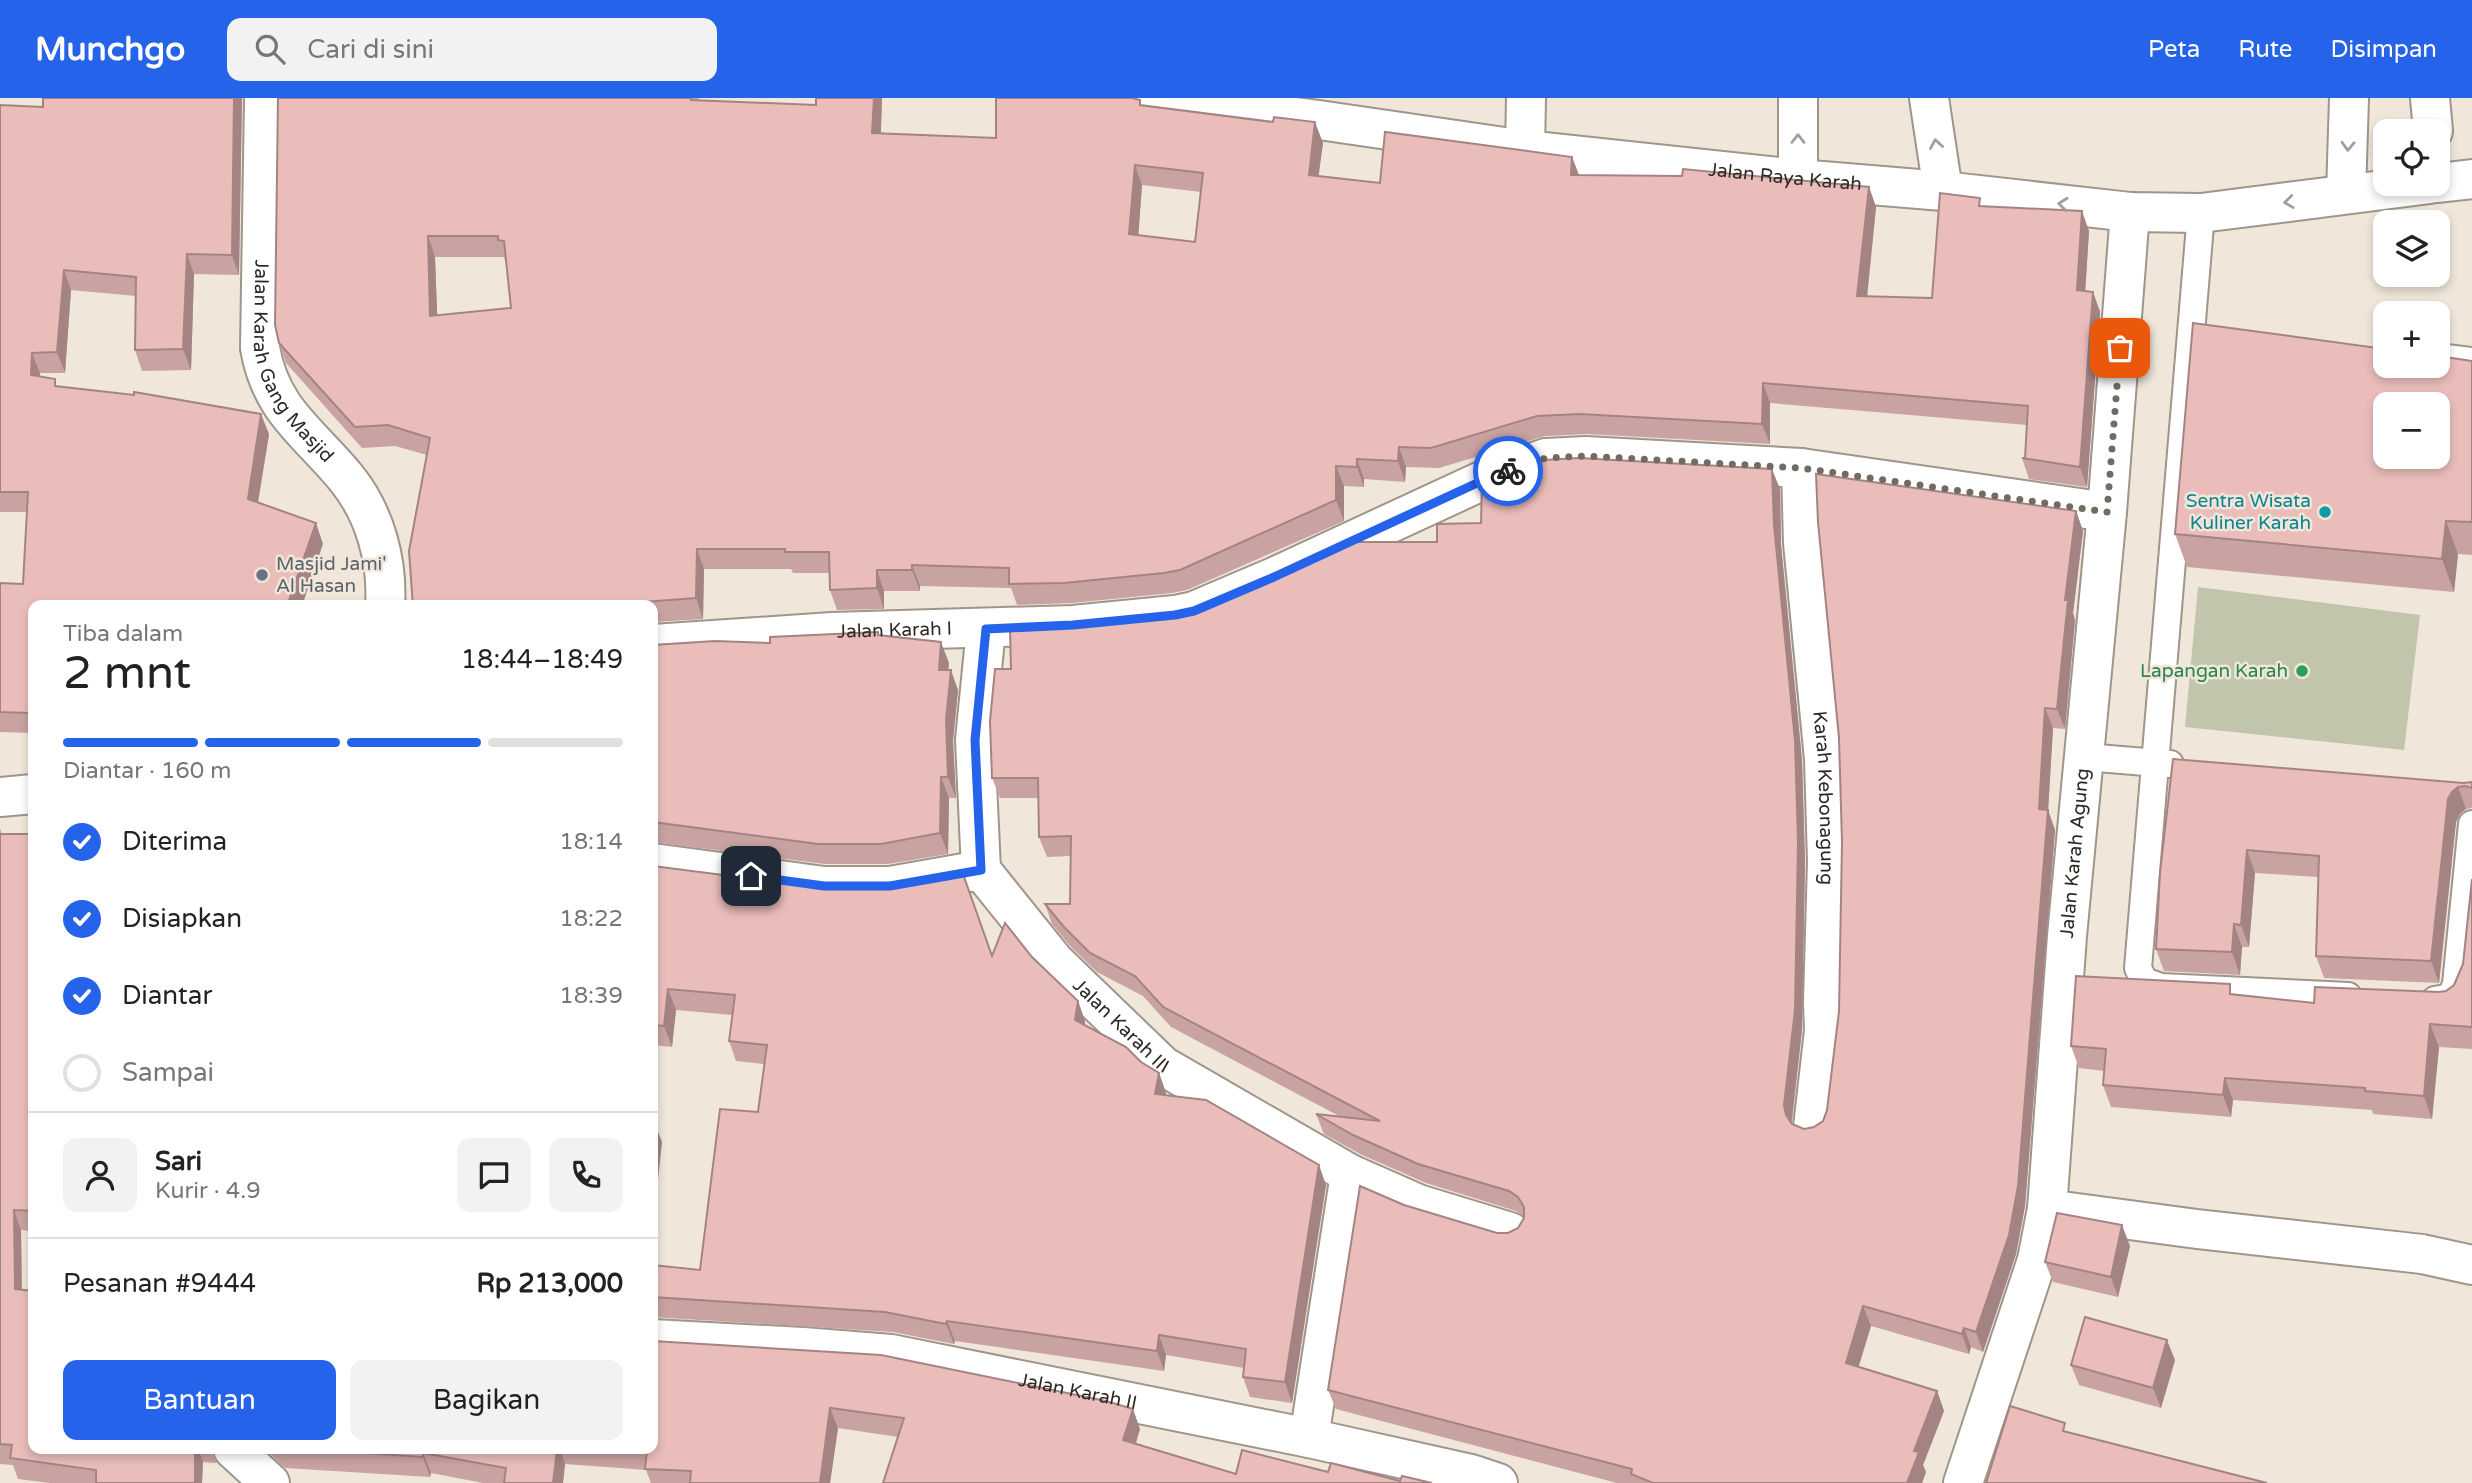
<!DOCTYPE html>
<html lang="id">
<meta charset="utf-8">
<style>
:root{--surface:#fff;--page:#f2f2f2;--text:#222;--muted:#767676;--line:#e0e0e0;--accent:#2563eb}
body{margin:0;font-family:"Varela Round",sans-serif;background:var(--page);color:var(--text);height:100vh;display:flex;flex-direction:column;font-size:26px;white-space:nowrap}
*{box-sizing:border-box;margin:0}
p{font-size:23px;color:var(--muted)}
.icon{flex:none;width:38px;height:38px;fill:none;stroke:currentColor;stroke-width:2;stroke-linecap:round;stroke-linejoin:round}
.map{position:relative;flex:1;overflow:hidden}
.details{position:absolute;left:28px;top:502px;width:630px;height:854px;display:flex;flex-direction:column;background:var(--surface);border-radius:14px;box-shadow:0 4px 10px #0003}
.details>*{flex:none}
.tools{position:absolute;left:2373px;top:21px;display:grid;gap:14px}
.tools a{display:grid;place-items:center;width:77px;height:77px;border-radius:14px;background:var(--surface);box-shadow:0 4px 10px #0003;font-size:35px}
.pin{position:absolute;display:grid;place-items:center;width:60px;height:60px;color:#fff;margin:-30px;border-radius:14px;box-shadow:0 4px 10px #0006}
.courier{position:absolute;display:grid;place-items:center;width:70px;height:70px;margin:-35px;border:5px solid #2563eb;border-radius:50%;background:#fff;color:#222;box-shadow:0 2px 9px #0007}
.headline em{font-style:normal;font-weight:600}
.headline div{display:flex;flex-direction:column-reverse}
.headline{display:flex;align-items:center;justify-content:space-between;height:119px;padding:0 35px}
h1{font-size:46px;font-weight:600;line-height:52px}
.bar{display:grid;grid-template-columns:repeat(4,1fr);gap:10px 7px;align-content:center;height:84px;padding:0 35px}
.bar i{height:9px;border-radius:5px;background:var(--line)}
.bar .active{background:var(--accent)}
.bar p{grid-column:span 4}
.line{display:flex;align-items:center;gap:18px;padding:0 35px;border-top:2px solid var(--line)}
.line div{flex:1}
.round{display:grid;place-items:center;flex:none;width:74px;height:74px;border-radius:14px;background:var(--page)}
ol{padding:0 35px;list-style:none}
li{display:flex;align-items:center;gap:21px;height:77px}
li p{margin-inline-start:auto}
li .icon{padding:7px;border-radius:50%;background:var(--accent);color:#fff;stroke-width:4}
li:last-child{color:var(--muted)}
li i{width:38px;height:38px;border:4px solid var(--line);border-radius:50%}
.cta{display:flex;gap:14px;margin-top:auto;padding:14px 35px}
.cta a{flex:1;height:80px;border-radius:14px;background:var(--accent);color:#fff;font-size:28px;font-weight:600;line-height:80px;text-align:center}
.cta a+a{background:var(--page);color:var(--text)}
header{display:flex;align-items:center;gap:42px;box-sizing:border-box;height:98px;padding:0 35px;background:var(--accent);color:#fff}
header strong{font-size:33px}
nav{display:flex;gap:38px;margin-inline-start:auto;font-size:24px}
.search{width:490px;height:63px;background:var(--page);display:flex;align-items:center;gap:18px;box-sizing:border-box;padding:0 24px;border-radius:14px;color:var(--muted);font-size:26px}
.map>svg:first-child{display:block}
.green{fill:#c0c5ac}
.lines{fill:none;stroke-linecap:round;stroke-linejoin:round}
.service-casing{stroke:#9f958b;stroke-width:30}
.minor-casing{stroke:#9f958b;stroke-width:42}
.tertiary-casing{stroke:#9f958b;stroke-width:42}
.secondary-casing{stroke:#9f958b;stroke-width:42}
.service{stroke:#fff;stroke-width:26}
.minor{stroke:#fff;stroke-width:38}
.tertiary{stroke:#fff;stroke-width:38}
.secondary{stroke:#fff;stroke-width:38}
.wall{fill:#c9a3a1;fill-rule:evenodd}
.shaded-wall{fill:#a48483}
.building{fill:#eabdbb;stroke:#a48483;stroke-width:2;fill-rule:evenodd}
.oneway{stroke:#a09f9d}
.done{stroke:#716b64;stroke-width:7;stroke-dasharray:0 12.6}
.route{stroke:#2563eb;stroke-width:9}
.culture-dot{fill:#0f9aa8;stroke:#f0e6da;stroke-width:2.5}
.worship-dot{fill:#6b7280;stroke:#f0e6da;stroke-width:2.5}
.leisure-dot{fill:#2e9e5b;stroke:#f0e6da;stroke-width:2.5}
.labels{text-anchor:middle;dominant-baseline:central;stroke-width:5;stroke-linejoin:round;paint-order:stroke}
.street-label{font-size:19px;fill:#2d2925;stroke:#f0e6da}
.culture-label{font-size:19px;fill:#0d838f;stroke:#f0e6da;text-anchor:end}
.worship-label{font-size:19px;fill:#5b616d;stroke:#f0e6da;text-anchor:start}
.leisure-label{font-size:19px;fill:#27864d;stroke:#f0e6da;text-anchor:end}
</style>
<header>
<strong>Munchgo</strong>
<div class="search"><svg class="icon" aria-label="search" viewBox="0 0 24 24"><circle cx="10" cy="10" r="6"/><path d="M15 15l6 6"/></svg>Cari di sini</div>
<nav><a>Peta</a><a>Rute</a><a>Disimpan</a></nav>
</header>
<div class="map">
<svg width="2472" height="1385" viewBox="0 0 2472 1385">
<rect width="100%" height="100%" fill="#f0e6da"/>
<polygon class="green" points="2198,489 2420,517 2404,652 2185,629"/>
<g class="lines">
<g class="service-casing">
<g id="service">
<polyline points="2201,115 2138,870 2144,883 2161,889 2348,898"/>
<polyline points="2438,259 2472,263"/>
<polyline points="2085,659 2170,666"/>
<polyline points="2435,902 2451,899 2456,886 2472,726"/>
</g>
</g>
<g class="minor-casing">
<g id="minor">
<path id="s1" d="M264 0 260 250C271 314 310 335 347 381 375 416 388 463 385 508"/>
<polyline points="1525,52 1526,0"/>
<path id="s2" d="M1801 370 1803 445 1824 661 1827 764 1823 904 1824 933 1813 1029"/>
<path id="s3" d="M653 546 832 534 1073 527 1175 517 1194 513 1274 479 1488 380 1546 360 1586 358 1801 370 2107 414"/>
<polyline points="0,699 33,696"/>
<polyline points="653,765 824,788 890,788 981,772"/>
<path id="s4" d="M981 772 1055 864 1163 968 1350 1076 1418 1106 1510 1134"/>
<polyline points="981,772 975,642 986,531"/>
<polyline points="2047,1111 2197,1131 2422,1156 2472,1167"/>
<path id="s5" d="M653 1241 803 1249 891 1256 1309 1340 1471 1376 1498 1385"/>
<polyline points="1309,1340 1350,1076"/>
<polyline points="233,1351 270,1385"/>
</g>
</g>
<g class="tertiary-casing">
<g id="tertiary">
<polyline points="1798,0 1798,81"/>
<polyline points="1929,0 1943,93"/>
<polyline points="2430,0 2433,33"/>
<polyline points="2346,96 2349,0"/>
<path id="s6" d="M1963 1385 2037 1162 2047 1111 2067 838 2107 414 2130 114"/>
</g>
</g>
<g class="secondary-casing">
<g id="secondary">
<path id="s7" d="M1141 0 1319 22 1525 52 1798 81 1943 93 2130 114 2201 115 2430 86"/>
<polyline points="2438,85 2472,81"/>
</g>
</g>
<use href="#service" class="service"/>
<use href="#minor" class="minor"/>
<use href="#tertiary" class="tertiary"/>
<use href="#secondary" class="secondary"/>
</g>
<g class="wall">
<polygon points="43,0 242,0 239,177 194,176 191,272 142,273 135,252 136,198 71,192 65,275 40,275 39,279 58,289 269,336 258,405 323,446 33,508 33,635 0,634 0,485 23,486 27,414 0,414 0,7 43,9"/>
<path d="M278 0H699V2L816 7V0H882L881 35 996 40 1142 8 1323 45 1318 78 1380 85 1572 59 1579 77 1869 89 1876 109 1867 198 1932 200 1983 108 2089 133 2085 193 2093 194 2100 214 2087 389 2029 381 2022 360H2025L2027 327 1770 305V346L1587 336 1545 338 1439 370 1406 369 1405 384 1364 381V389L1344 388V423L1187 492 1172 495 1072 505 1017 507 1011 490 920 488V493H884V511L837 512 830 492 829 475H793L791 471H704L703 521 653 524V508H413L427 357 395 348 362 350 286 265 279 245ZM1142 87 1201 94 1195 144 1138 137ZM435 159H504L505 162 506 163 511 210 437 217Z"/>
<polygon points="2472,263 2472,457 2458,456 2454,494 2187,469 2175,436"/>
<polygon points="1780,391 1781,447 1802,662 1805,764 1802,932 1792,1025 1804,1031 1814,1029 1823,1023 2076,413 2083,433 2073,515 2075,522 2065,631 2053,630 2048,712 2055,732 2025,1108 2016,1156 1983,1254 1971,1249 1969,1256 1871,1228 1858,1268 1937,1293 1944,1313 1923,1367 1926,1374 1922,1385 1617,1385 1336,1311 1328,1292 1404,1107 1497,1135 1508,1135 1518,1130 1524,1120 1524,1118 1516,1113 1426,1085 1360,1056 1324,1036 1316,1016 1341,1019 1171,929 1143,898 1097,874 1071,849 1052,826 1045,806 1070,806 1070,758 1047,759 1039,739 1039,700 1000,700 992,680 1011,571 1068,529 1172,519 1195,513 1437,444 1481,425"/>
<polygon points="879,538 949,565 948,572 958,592 953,643 956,700 949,700 948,756 888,766 825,766 653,744 653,547 770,545"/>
<polygon points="2472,684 2472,710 2466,711 2460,716 2456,724 2439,885 2324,880 2316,858 2318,779 2255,775 2249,849 2242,849 2240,877 2164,873 2156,851 2160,775 2463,685"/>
<polygon points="0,731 2,736 33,736 33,1133 21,1132 22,1192 33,1351 212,1351 217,1365 203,1364 202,1385 50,1385 18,1381 13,1367 0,1366"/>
<polygon points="653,768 992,857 1032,859 1078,903 1085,923 1085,927 1159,975 1166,995 1166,997 1326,1087 1292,1305 1250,1299 1243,1279 1244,1270 1166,1257 1164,1273 955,1243 954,1246 893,1234 653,1219 653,1167 700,1172 758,1014 765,966 736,963 729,943 732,917 676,912 672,949 653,947"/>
<polygon points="2472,781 2472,951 2439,949 2432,1021 2373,1016 2372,1012 2233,1002 2231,1019 2111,1009 2103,987 2104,973 2079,970 2071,948 2234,896 2314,905 2446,893 2454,887 2463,866"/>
<polygon points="2130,1148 2118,1199 2053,1184 2045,1164"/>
<polygon points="653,1243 1140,1331 1136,1346 1236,1376 1328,1374 1400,1383 1432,1385 883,1385 898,1339 838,1330 830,1385 651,1385 646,1372 565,1366 563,1385 483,1385 431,1375 430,1379 285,1370 265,1351 653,1351"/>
<polygon points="2175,1262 2161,1310 2079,1287 2071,1267"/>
</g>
<g class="shaded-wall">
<polygon points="234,0 242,0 239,177 232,157"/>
<polygon points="874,0 882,0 880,55 872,35"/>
<polygon points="1315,24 1323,45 1316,97 1309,77"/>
<polygon points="1572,59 1580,80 1571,77"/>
<polygon points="1135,67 1142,87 1137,157 1129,136"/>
<polygon points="1869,89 1876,109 1865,219 1857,198"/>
<polygon points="2082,113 2089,133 2084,213 2077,192"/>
<polygon points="428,138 435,159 438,238 430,218"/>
<polygon points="187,156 194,176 191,272 183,251"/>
<polygon points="64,172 71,192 65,275 57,254"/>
<polygon points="2093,194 2100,214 2087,389 2080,369"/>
<polygon points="32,255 40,275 38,297 31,277"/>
<polygon points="1763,285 1770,305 1770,346 1762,326"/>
<polygon points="261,316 269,336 255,422 248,401"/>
<polygon points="1399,349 1406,369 1405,384 1398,363"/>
<polygon points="1357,361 1364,381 1364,389 1357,369"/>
<polygon points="1336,368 1344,388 1344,423 1336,402"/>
<polygon points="1772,371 1780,391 1781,447 1802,662 1805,764 1802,932 1791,1027 1786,1017 1784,1007"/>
<polygon points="2076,413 2083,433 2073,515 2075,522 2065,631 2057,611 2065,502"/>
<polygon points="2446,423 2458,456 2454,494 2442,461"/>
<polygon points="316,425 323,446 302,508 287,508"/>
<polygon points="697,451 704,471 703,521 696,500"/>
<polygon points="912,467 920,488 920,493 912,472"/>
<polygon points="877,472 884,493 884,511 877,490"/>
<polygon points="941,544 949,565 946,593 939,572"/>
<polygon points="951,572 958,592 953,643 956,700 948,679 946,622"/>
<polygon points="32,600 33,603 33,620 31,615"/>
<polygon points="2045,610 2053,630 2048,714 2048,712 2055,732 2025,1108 2016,1156 1983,1254 1976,1234 2039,711"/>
<polygon points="941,679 949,700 948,756 940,735"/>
<polygon points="2458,689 2466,711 2460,716 2456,724 2439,885 2431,863 2448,701 2452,694"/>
<polygon points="2247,752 2255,775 2249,849 2241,827"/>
<polygon points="2234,826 2242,849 2240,877 2232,854"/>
<polygon points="668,891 676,912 672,949 664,928"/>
<polygon points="1078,903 1085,923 1083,942 1075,922"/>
<polygon points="2430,926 2439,949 2432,1021 2424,998"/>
<polygon points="1159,975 1166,995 1162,1016 1155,996"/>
<polygon points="2225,980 2233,1002 2231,1019 2223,997"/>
<polygon points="654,1023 662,1044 653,1129 653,1038"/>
<polygon points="1319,1067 1326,1087 1292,1305 1285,1284"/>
<polygon points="14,1112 21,1132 22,1212 15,1191"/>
<polygon points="2122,1127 2130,1148 2118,1199 2111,1179"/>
<polygon points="1863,1208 1871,1228 1854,1284 1846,1265"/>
<polygon points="947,1223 955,1243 954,1246 946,1226"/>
<polygon points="1964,1230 1971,1249 1969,1256 1962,1236"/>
<polygon points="1159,1237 1166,1257 1164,1273 1157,1253"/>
<polygon points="2167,1242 2175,1262 2161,1310 2153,1290"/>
<polygon points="1937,1293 1944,1313 1923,1367 1926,1374 1922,1385 1907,1385 1914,1353"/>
<polygon points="830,1310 838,1330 830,1385 820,1385"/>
<polygon points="1133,1311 1140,1331 1130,1362 1123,1342"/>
<polygon points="195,1351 198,1351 203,1364 202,1385 195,1385"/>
<polygon points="557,1351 560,1351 565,1366 563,1385 553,1385"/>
<polygon points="423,1355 431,1375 430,1379 423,1359"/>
</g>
<g class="building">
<polygon points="43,0 234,0 232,157 187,156 183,251 135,252 136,179 64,172 57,254 32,255 31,277 55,281 55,288 134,297 134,294 261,316 248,401 316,425 287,508 33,508 33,600 32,600 31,615 0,614 0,485 23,486 28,394 0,394 0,7 43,9"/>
<path d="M278 0H691V2L816 7V0H874L872 35 996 40V0H1132L1140 2V7L1273 24 1274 19 1315 24 1309 77 1380 85 1385 34 1572 59 1571 77 1682 78 1683 71 1869 89 1857 198 1932 200 1940 95 1980 100 1979 108 2082 113 2077 192 2093 194 2080 369 2022 360H2025L2028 308 1763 285 1762 326 1580 316 1537 318 1431 350 1399 349 1398 363 1357 361V369L1336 368V402L1180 472 1164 475 1064 485 1009 486V470L912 467V472H877V490L830 492 829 454H785V451H697L696 500 643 504 634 508H413L409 453 430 340 388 327 355 329 279 245 275 227ZM1135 67 1203 75 1195 144 1129 136ZM428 138H498V142L504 143 511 210 430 218Z"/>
<path d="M2193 225 2385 251V268H2438V258L2472 263V424L2446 423 2442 461 2175 436ZM2385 306H2438V359H2385Z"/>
<polygon points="1579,360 1772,371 1774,427 1795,643 1798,744 1795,912 1784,1007 1786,1017 1792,1026 1804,1031 1814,1029 1823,1023 1827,1012 1839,913 1842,744 1839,640 1818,424 1816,376 2076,413 2065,502 2068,502 2057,611 2045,610 2039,711 2048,712 2018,1088 2009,1137 1976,1234 1964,1230 1962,1236 1863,1208 1846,1265 1937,1293 1914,1353 1919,1354 1907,1385 1653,1385 1631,1376 1632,1371 1328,1292 1360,1088 1404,1107 1497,1135 1508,1135 1518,1130 1524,1120 1524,1109 1518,1099 1509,1093 1418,1066 1353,1037 1316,1016 1380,1023 1163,909 1135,878 1090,855 1064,829 1045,806 1070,806 1071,738 1039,739 1038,680 992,680 990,623 995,571 1011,571 1010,531 1068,529 1172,519 1195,513 1352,444 1437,444 1437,426 1481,425 1482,384 1543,362"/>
<polygon points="878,534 878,537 941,544 939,572 951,572 946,622 948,679 941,679 940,735 881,746 818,746 653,724 653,547 715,543 770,545 770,539"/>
<polygon points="2173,661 2463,685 2472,684 2472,690 2465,688 2458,689 2452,694 2448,701 2431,863 2316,858 2319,758 2247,752 2241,827 2234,826 2232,854 2156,851 2160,775"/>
<polygon points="0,736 33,736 33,1113 14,1112 15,1191 33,1193 33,1351 195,1351 195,1385 96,1385 96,1372 10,1360 12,1347 0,1346"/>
<polygon points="653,768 817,789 886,789 963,776 992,858 1005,825 1032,859 1078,903 1075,922 1126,949 1141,964 1159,975 1155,996 1206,1002 1319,1067 1285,1284 1243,1279 1246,1251 1159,1237 1157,1253 947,1223 946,1226 885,1214 653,1199 653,1167 700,1172 720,1011 758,1014 767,947 729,943 735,897 668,891 664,928 653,927"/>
<polygon points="2472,781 2472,929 2430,926 2424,998 2365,993 2365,990 2225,980 2223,997 2103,987 2106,951 2071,948 2076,878 2230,886 2230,896 2314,905 2315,889 2439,894 2446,893 2454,887 2463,866"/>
<polygon points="2057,1115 2122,1127 2111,1179 2045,1164"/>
<polygon points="2085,1219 2167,1242 2153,1290 2071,1267"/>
<polygon points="653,1243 881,1257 1106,1303 1133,1311 1123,1342 1236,1376 1242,1352 1328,1374 1331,1365 1400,1383 1402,1378 1432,1385 883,1385 904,1320 830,1310 820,1385 690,1385 691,1373 645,1371 647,1352 629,1351 653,1351"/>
<polygon points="2010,1308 2065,1325 2063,1333 2267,1385 1986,1385"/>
<polygon points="304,1351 557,1351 553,1385 504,1385 506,1370 423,1355 423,1359"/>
</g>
<defs><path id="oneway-chevron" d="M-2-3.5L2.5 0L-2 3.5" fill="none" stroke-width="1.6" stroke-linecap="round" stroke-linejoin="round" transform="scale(1.75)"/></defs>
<g class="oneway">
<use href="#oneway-chevron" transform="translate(1798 41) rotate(-90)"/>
<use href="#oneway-chevron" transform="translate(1936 46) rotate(-99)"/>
<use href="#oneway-chevron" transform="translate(2348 48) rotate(92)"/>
<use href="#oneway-chevron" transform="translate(2289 104) rotate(173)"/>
<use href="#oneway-chevron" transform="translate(2063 106) rotate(-174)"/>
</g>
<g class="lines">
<polyline class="done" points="1508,373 1546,360 1586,358 1801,370 2107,414 2120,250"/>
<polyline class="route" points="751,778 824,788 890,788 981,772 975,642 986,531 1073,527 1175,517 1194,513 1274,479 1488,380 1508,373"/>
</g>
<circle class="culture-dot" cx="2325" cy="414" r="7"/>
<circle class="worship-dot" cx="262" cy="477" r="7"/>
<circle class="leisure-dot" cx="2302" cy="573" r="7"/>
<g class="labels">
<g class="street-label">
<text stroke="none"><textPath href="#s7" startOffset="649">Jalan Raya Karah</textPath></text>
<text stroke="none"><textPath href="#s1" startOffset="273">Jalan Karah Gang Masjid</textPath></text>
<text stroke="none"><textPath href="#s3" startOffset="242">Jalan Karah I</textPath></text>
<text stroke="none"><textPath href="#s2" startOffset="331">Karah Kebonagung</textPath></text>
<text stroke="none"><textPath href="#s6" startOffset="644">Jalan Karah Agung</textPath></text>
<text stroke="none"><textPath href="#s4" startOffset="210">Jalan Karah III</textPath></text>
<text stroke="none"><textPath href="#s5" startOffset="429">Jalan Karah II</textPath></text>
</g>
<g class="culture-label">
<text x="2311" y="403">Sentra Wisata<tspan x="2311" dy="22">Kuliner Karah</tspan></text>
</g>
<g class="worship-label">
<text x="276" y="466">Masjid Jami'<tspan x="276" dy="22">Al Hasan</tspan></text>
</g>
<g class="leisure-label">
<text x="2288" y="573">Lapangan Karah</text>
</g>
</g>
</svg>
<div class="tools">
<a><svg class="icon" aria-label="locate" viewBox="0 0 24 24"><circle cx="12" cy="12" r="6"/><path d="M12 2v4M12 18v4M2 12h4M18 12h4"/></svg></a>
<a><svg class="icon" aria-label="layers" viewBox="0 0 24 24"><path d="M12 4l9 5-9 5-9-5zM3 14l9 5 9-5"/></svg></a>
<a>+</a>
<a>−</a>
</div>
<div class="pin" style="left:2120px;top:250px;background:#ea580c"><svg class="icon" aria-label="bag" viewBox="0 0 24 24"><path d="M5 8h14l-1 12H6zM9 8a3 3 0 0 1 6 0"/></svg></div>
<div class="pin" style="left:751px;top:778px;background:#1f2937"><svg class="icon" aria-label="home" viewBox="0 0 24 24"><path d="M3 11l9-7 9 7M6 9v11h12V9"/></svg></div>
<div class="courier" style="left:1508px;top:373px"><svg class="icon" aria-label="bike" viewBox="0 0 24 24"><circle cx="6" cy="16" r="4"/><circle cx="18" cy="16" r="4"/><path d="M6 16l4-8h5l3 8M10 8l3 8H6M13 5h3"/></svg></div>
<section class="details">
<div class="headline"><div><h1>2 mnt</h1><p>Tiba dalam</p></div><em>18:44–18:49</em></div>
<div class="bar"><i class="active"></i><i class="active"></i><i class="active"></i><i></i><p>Diantar · 160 m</p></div>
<ol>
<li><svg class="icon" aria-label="check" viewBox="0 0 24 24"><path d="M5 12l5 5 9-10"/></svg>Diterima<p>18:14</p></li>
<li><svg class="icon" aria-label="check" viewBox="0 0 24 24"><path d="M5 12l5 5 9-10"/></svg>Disiapkan<p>18:22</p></li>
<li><svg class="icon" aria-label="check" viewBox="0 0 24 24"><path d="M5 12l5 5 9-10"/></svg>Diantar<p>18:39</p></li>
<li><i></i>Sampai</li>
</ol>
<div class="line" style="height:126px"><a class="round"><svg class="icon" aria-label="person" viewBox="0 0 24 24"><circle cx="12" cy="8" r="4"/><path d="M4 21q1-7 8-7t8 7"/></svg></a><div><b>Sari</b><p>Kurir · 4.9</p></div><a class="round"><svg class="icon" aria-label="chat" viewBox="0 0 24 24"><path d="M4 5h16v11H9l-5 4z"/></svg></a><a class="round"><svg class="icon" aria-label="phone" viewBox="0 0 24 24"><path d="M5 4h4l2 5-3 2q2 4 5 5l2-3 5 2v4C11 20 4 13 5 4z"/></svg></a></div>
<div class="line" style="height:91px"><div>Pesanan #9444</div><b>Rp 213,000</b></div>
<div class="cta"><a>Bantuan</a><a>Bagikan</a></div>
</section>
</div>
